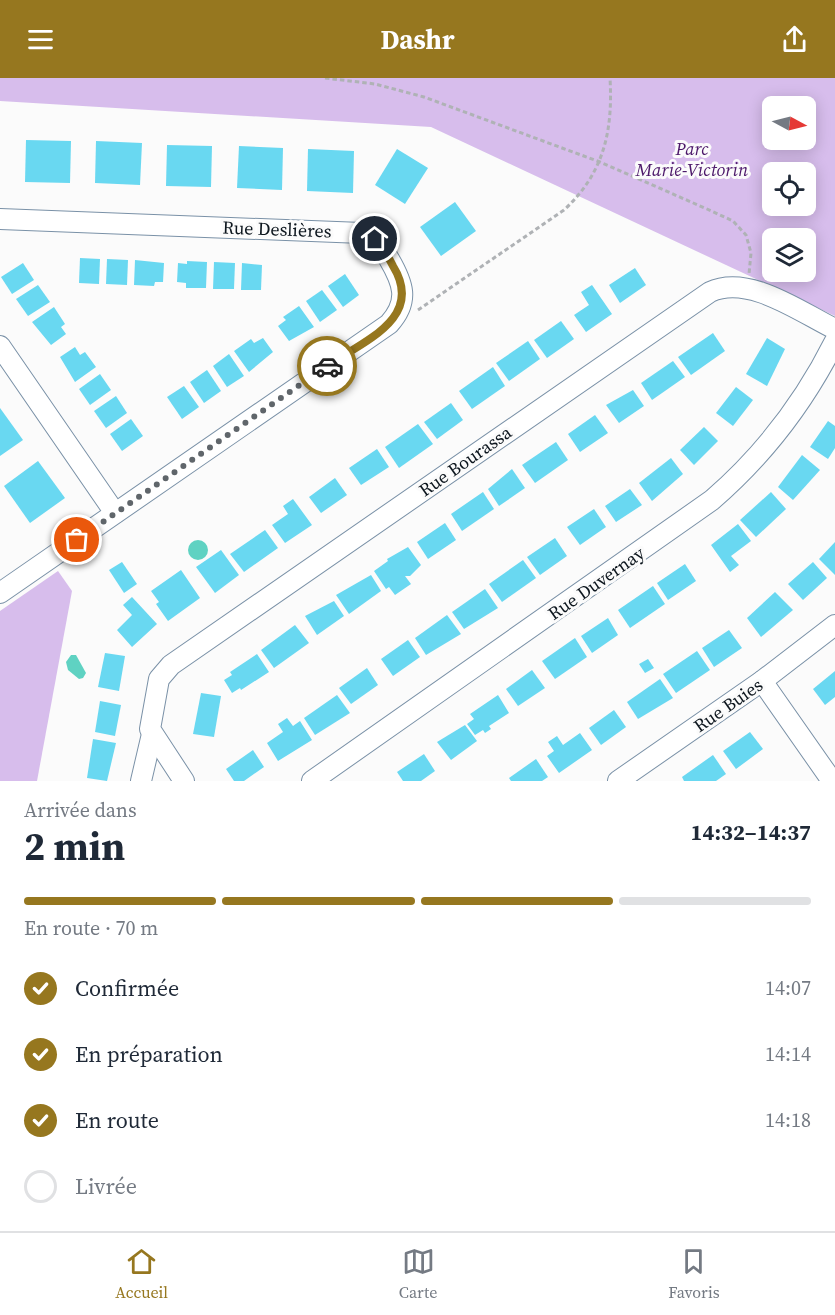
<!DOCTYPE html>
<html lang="fr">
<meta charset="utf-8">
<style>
:root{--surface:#fff;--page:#f2f2f3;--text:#1f2937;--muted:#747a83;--line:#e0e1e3;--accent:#96771f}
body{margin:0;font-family:"Source Serif 4",serif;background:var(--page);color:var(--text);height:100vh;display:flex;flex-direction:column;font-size:22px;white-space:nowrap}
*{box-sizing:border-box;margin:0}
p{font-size:20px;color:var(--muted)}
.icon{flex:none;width:33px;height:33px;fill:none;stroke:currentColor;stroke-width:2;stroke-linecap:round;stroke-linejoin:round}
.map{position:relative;height:703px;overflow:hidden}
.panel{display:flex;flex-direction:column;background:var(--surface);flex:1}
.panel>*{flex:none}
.needle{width:39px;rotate:97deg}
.controls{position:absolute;left:762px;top:18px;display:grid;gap:12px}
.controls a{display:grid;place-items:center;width:54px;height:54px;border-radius:9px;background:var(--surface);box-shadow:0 3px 15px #0003;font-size:30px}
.pin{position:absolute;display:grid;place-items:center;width:51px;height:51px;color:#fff;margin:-26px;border:3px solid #fff;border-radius:50%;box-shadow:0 2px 6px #0007}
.courier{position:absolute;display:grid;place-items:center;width:60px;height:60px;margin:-30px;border:4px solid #96771f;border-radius:50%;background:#fff;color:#222;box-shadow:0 2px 8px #0007}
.summary em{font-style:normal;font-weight:700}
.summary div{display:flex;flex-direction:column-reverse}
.summary{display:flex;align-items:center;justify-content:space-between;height:102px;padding:0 24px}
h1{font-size:39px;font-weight:700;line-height:45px}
.bar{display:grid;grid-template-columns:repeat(4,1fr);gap:9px 6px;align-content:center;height:72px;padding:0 24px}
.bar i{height:8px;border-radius:4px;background:var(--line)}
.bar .active{background:var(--accent)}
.bar p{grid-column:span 4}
ol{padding:0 24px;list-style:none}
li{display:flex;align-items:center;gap:18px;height:66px}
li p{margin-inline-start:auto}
li .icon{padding:6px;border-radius:50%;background:var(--accent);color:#fff;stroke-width:4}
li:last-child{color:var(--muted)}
li i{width:33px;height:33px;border:3px solid var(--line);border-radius:50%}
header{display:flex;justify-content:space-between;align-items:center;height:78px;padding:0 24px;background:var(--accent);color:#fff;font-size:27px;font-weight:700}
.dock{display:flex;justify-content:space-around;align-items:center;height:84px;border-top:2px solid var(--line);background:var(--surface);font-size:16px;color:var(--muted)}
.dock a{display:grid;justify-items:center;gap:3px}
.dock .active{color:var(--accent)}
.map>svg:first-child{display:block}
.green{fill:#d7bdec;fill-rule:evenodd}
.water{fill:#5fd2c2}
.building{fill:#69d8f1}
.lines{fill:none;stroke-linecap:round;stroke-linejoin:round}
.minor-casing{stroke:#7a91a7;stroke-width:22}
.path{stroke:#afb2b5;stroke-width:3;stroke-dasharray:4.5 3;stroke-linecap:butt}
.minor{stroke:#fff;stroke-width:20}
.done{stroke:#60666b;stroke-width:6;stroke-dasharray:0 10.8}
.route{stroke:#96771f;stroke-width:8}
.labels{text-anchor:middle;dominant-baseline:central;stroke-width:6;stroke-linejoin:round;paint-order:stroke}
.park-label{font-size:18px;font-style:italic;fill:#4c186a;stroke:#fbfbfb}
.street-label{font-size:18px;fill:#0d161e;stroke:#fbfbfb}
</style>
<header><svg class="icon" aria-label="menu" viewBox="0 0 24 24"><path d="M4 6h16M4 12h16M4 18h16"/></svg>Dashr<svg class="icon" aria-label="share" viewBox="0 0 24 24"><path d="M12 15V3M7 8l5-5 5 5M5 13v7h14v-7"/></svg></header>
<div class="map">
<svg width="835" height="703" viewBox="0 0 835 703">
<rect width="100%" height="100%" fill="#fbfbfb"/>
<g class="green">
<path d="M0 0H835V238L431 49 0 23ZM772 28H806V62H772ZM772 94H806V128H772ZM772 160H806V194H772Z"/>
<polygon points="58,493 72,513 37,703 0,703 0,533"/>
</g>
<g class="water">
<circle cx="198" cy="472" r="10"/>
<polygon points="71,577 76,577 86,595 83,600 79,601 68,592 66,584"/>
</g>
<g class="building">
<polygon points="26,62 71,63 70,105 25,104"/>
<polygon points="96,63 142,65 140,107 95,105"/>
<polygon points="167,67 212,68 211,109 166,108"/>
<polygon points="239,68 283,70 282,112 237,110"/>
<polygon points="308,71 354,73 353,115 307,113"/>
<polygon points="397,71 428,90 405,126 375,107"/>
<polygon points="455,124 476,153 441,178 420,149"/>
<polygon points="80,180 100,181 99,206 79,205"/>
<polygon points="107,181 128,182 127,207 106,206"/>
<polygon points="135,182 164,185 163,204 155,204 154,208 134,207"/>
<polygon points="187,183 207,184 206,210 186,210 186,205 177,204 178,185 187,186"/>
<polygon points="214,184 235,185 234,211 213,211"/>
<polygon points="23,185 34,202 12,216 1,199"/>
<polygon points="242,185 262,187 261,212 241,212"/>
<polygon points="635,190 646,207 620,225 609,207"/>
<polygon points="345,196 359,217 343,229 328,208"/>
<polygon points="38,207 50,224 28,238 16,221"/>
<polygon points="592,207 612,236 586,254 574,237 589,227 581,214"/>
<polygon points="322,212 337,232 320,244 306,223"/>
<polygon points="299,228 314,249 289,263 278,248 286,242 283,239"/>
<polygon points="54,229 65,246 61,249 66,256 51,267 32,244"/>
<polygon points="561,243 574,261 547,280 534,262"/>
<polygon points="713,255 725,273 691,297 678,279"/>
<polygon points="263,260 273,274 249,294 234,273 251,261 254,265"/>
<polygon points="767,260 785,271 767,308 746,296"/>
<polygon points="528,263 540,281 509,303 496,285"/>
<polygon points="75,269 80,277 85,274 96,289 75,304 60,279"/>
<polygon points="229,276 244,298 227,309 213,288"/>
<polygon points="673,283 685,299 652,322 641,305"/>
<polygon points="493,289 505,308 472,331 459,313"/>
<polygon points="207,292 221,313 204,325 190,304"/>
<polygon points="100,296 111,312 90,327 79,311"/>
<polygon points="184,308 199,329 182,341 167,319"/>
<polygon points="736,309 753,322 733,348 716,335"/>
<polygon points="633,312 644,328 619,345 606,327"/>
<polygon points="116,318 127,335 106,350 94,333"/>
<polygon points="451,325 463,342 437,361 424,344"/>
<polygon points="0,330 23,362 0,378"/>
<polygon points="595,337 608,355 580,374 568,356"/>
<polygon points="131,341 143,358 122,373 110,356"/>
<polygon points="828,343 835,348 835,370 828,381 810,369"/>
<polygon points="418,346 433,366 399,390 385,369"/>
<polygon points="704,349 718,363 694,387 680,372"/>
<polygon points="556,364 568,382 535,405 522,387"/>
<polygon points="377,371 389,389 361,407 349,390"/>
<polygon points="802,377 820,392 793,422 778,409"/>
<polygon points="671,380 683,396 652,423 639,405"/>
<polygon points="38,383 65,420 30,445 4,408"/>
<polygon points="512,391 525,410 499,428 488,411"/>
<polygon points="335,400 347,417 321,435 309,419"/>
<polygon points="630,411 642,427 616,444 605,428"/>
<polygon points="483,414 494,431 462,453 451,436"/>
<polygon points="771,414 786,431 756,459 740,442"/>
<polygon points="293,421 312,447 285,465 272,447 288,436 283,428"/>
<polygon points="594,431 606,449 580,467 567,449"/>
<polygon points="445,445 456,462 428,481 417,464"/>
<polygon points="738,446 751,463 731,478 739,487 730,494 711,467"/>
<polygon points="265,452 278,470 244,494 230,476"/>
<polygon points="555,460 567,478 540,497 527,479"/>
<polygon points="835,464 835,497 819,481"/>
<polygon points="408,469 421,487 410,498 405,498 411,506 395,517 389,509 386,511 374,493 388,483 387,481"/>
<polygon points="221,472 239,497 215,515 196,489"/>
<polygon points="523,482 536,500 502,524 489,506"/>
<polygon points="122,484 137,506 124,515 109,492"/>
<polygon points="813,484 827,500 803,522 788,506"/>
<polygon points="685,486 696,503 668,522 657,505"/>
<polygon points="181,492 200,520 168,543 156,526 159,524 151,513"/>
<polygon points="371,497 381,513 349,536 336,517"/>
<polygon points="653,508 665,526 630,550 618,532"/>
<polygon points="485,511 498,530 464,551 452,534"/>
<polygon points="775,514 793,532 761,559 747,540"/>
<polygon points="132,519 157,546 132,569 117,552 132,537 123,527"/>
<polygon points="334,523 344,538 317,557 305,538"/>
<polygon points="447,537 461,556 426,577 415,560"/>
<polygon points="608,540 618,557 592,575 581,558"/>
<polygon points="295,547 309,565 274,590 261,572"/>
<polygon points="729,552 742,570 714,589 702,570"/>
<polygon points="575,560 587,579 555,601 542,583"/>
<polygon points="408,562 420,579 393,598 381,581"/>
<polygon points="697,573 710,592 676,615 663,596"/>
<polygon points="105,575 125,578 119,613 98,609"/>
<polygon points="257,576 269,594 241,612 240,610 232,615 224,602 232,597 230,594"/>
<polygon points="648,581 654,590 645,595 639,586"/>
<polygon points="367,590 378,607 351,626 339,610"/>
<polygon points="532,592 545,610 518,628 506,611"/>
<polygon points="835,593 835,619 825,627 813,611"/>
<polygon points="660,601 673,620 638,641 627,624"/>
<polygon points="201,615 221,618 214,659 193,656"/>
<polygon points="337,617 350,635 315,657 304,640"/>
<polygon points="498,617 509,635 489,648 491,651 485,655 483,652 475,657 467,646 474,641 470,636"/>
<polygon points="100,623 121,627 115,658 95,654"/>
<polygon points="614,632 626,649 601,667 589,650"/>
<polygon points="287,640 293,648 300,643 312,662 278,683 267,665 283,654 278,646"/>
<polygon points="465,647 477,663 451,682 437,664"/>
<polygon points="750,654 763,671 736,691 723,673"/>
<polygon points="580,655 592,672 559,695 547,678 554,673 548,664 557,658 563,667"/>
<polygon points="93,661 116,665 107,703 87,700"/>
<polygon points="253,672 264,689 244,703 234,703 226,691"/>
<polygon points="424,676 435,693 421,703 403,703 397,694"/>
<polygon points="713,677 726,696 716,703 684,703 682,699"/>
<polygon points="536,681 548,699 542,703 511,703 509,700"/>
</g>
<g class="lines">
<g class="minor-casing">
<g id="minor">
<path d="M0 141 362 155C377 159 382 169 389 181 403 205 410 223 389 246L0 515"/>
<polyline points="0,268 115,435"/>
<polyline points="762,603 832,703"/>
<polyline points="141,703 152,656"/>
<path d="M184 703 150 651 159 601 171 587 710 214C749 196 800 234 835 251"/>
<path d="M312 703 712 422C764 377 804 325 835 263"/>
<polyline points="618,703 762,603 835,547"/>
</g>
</g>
<g class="path">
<polyline points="325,0 375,6 424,19 600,84 707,131 733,143 746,157 751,175 749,196"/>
<path d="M418 232 564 132C604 95 613 53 610 0"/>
</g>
<use href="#minor" class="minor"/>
</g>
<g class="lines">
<polyline class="done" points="77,462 327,288"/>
<path class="route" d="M327 288C364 263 425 240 393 188 388 178 383 169 375 161"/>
</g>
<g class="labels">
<g class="park-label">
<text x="692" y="70">Parc<tspan x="692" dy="21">Marie-Victorin</tspan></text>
</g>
<g class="street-label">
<text transform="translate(277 151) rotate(2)">Rue Deslières</text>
<text transform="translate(465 383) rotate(-35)">Rue Bourassa</text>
<text transform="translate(596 505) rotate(-35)">Rue Duvernay</text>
<text transform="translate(728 627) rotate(-35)">Rue Buies</text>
</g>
</g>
</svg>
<div class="controls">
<a><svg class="needle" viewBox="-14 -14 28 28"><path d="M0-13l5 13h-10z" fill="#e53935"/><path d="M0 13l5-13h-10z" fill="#747a83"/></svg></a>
<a><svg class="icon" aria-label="locate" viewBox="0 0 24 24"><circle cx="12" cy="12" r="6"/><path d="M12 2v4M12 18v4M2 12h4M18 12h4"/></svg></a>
<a><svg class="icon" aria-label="layers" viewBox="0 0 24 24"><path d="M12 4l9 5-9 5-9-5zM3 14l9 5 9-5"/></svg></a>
</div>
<div class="pin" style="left:77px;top:462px;background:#ea580c"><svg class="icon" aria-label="bag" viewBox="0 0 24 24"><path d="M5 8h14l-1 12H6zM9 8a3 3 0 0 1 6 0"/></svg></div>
<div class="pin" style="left:375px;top:161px;background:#1f2937"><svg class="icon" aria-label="home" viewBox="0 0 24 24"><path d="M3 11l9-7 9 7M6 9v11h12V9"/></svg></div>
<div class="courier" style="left:327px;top:288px"><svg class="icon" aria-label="car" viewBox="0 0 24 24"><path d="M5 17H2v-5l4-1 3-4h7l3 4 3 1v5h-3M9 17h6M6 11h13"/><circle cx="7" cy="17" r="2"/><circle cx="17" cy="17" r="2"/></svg></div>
</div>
<section class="panel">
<div class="summary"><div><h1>2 min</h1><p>Arrivée dans</p></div><em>14:32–14:37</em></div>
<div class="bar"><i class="active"></i><i class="active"></i><i class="active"></i><i></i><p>En route · 70 m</p></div>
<ol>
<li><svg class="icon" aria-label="check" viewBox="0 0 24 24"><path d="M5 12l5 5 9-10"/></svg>Confirmée<p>14:07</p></li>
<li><svg class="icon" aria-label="check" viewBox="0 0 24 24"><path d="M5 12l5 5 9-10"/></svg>En préparation<p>14:14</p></li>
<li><svg class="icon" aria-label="check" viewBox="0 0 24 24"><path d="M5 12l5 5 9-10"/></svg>En route<p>14:18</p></li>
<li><i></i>Livrée</li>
</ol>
</section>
<nav class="dock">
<a class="active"><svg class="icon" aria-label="home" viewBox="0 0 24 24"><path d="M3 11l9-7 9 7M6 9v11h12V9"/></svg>Accueil</a>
<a><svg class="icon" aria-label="map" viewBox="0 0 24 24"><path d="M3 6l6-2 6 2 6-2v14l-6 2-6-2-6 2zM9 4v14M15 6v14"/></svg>Carte</a>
<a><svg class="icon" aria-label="saved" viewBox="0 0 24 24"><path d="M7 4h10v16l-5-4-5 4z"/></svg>Favoris</a>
</nav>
